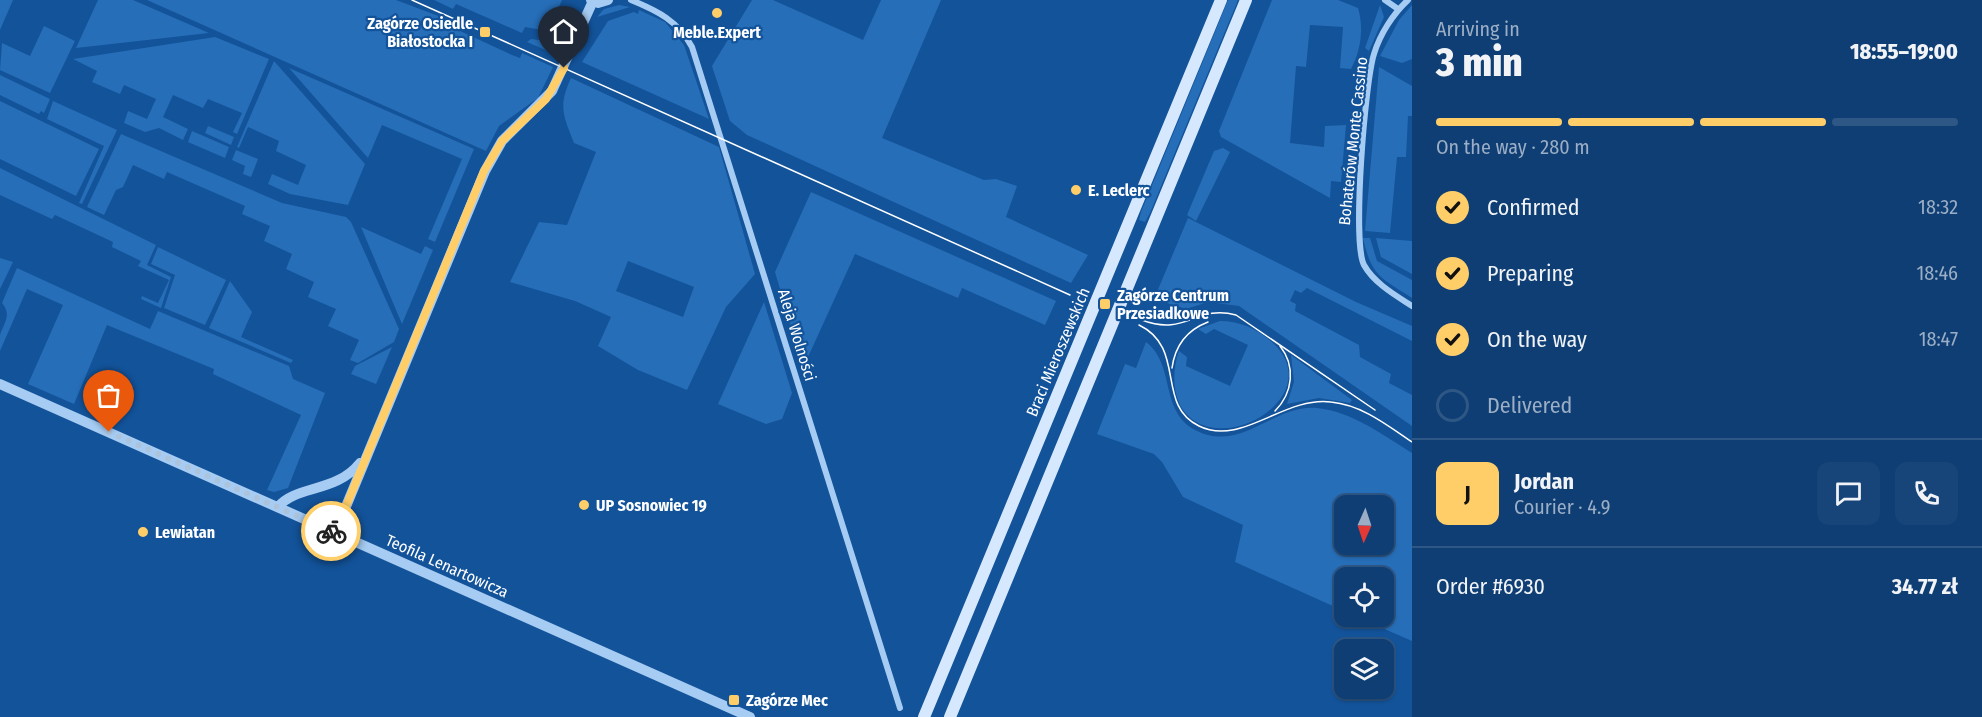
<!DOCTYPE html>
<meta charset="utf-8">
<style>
:root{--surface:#0e3e74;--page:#174579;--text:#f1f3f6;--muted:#9baec5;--line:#2e5786;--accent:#ffce69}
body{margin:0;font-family:"Fira Sans Condensed",sans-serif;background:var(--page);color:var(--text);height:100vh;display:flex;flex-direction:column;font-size:22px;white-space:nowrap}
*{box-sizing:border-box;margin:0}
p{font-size:20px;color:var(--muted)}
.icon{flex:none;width:33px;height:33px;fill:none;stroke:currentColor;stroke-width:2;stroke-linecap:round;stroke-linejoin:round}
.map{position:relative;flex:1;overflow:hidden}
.drawer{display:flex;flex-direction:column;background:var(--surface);width:570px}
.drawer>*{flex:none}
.needle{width:39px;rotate:183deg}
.buttons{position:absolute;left:1334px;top:495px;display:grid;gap:12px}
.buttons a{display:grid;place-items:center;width:60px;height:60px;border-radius:12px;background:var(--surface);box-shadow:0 2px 4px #0004,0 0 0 2px var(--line);font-size:30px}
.pin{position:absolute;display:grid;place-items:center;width:51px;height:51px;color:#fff;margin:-62px -26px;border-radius:50% 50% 50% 0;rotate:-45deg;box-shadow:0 0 6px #0007}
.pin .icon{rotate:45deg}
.courier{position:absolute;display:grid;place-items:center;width:60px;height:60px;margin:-30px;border:4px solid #ffce69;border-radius:50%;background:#fff;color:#222;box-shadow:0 2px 8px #0007}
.overview em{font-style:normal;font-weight:800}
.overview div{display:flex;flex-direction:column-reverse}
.overview{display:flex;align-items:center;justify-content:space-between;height:102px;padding:0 24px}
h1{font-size:39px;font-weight:800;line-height:45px}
.bar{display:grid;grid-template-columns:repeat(4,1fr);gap:9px 6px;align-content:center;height:72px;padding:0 24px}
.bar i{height:8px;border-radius:4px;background:var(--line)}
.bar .selected{background:var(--accent)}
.bar p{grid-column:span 4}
.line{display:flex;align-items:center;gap:15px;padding:0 24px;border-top:2px solid var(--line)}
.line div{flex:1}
.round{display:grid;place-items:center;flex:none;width:63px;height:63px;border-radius:12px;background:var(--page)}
ol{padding:0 24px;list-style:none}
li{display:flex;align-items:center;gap:18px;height:66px}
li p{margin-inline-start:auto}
li .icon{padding:6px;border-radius:50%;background:var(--accent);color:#111;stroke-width:4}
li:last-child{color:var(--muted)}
li i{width:33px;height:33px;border:3px solid var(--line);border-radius:50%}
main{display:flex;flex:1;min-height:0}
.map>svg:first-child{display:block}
.green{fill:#266eb8;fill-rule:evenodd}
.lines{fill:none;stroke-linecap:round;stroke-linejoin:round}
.minor{stroke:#a6ccf3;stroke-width:6}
.tertiary{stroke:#a6ccf3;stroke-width:10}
.secondary{stroke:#d6e8fd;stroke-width:12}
.tram{stroke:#fff;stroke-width:1.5}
.done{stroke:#acc3dc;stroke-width:6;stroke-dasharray:0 10.8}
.route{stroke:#ffce69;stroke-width:8}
.poi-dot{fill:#ffce69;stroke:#13539a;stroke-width:2}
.labels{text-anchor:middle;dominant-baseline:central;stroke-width:4.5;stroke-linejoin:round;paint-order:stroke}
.poi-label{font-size:16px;font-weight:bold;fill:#fff;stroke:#13539a;text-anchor:start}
.street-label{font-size:16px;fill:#fff;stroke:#13539a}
</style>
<main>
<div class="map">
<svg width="1412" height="717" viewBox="0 0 1412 717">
<rect width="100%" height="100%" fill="#13539a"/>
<g class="green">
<polygon points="0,0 13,0 0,30"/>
<polygon points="98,0 133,0 209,33 76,48"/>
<polygon points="147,0 396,0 449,20 447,25 512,55 520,58 522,53 553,67 538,98 499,126 486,151"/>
<polygon points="434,0 562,0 548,31 525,27 522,33 456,4 453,9"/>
<polygon points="752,0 773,0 863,40 881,0 941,0 882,138 984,180 996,179 1017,186 1006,217 1088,255 1071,283 747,135 730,121 712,66"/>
<polygon points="1228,0 1238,0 1150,213 1145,222 1139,220 1141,212"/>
<path d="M1272 0H1338L1358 8C1364 28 1361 50 1351 69L1340 68 1343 27 1310 25 1306 67 1296 66 1290 143 1324 147 1325 126 1346 125 1341 182 1331 181 1330 198 1221 137 1219 131Z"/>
<polygon points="619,5 630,7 597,17 604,9"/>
<polygon points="1380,5 1384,17 1369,51 1365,48"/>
<polygon points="1412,5 1412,59 1402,63 1380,56 1399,20"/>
<polygon points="639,10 665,22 684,45 709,119 582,62 608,21 634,12 638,14"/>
<polygon points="565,13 574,17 557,55 527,42 531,39 547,41 554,38"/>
<polygon points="44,26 75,41 50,93 0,70 2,43 30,56"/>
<polygon points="215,37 269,59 237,134 233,132 242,113 208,99 203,108 173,95 163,117 188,129 183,140 159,128 145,132 124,123 128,111 147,119 156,99 124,85 120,94 92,82 97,71 73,59"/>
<polygon points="274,61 365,164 348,205 290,194 268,184 272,174 298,185 306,165 276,151 279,141 248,127 239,148 237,147"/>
<polygon points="1379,67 1412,86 1412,116 1408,116 1406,157 1397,157 1390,233 1365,231"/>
<polygon points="289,68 474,149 435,242 428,239 462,159 382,125 368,158"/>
<polygon points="0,75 50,99 44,113 41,111 39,114 0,95"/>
<path d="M571 78 719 147 755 274 726 307 687 390 638 370 598 346 611 317 575 301 510 282 539 222 567 225 596 152 574 143C563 115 558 106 571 78ZM628 261 694 287 683 317 616 291Z"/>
<polygon points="0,101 99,149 76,196 0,159"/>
<polygon points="53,101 117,130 82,204 79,203 104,146 47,119"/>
<polygon points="208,126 234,137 231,145 205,133"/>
<polygon points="192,131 229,147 225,158 188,142"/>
<polygon points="121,134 282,203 346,217 351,222 399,329 394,342 358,363 350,360 359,340 328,326 336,309 308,297 314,282 286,269 292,254 264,241 270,226 242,214 245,206 167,172 164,179 133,165 123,187 116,190 104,215 87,207"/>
<polygon points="1223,148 1230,152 1196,221 1187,215 1214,151"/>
<polygon points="236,150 258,159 251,177 243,174 245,166 232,160"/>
<polygon points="0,168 156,245 147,265 171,277 161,308 141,299 142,296 158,303 169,280 138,266 141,261 112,247 113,242 55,215 52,219 0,195"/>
<polygon points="811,192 1056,301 1045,325 962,288 958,298 855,254 803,368 775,272"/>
<polygon points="1188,218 1356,302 1412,326 1412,341 1307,288 1301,293 1295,290 1290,301 1296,304 1295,311 1359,345 1360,357 1391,374 1389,383 1412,395 1412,426 1239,306 1208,302 1186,309 1154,299"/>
<polygon points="361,227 421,254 425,246 433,250 402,324"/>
<path d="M1363 238H1370L1377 261 1412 280V298C1380 277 1372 277 1363 238Z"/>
<polygon points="1376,238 1412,241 1412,274 1381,257"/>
<polygon points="158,247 226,280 205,325 164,308 175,275 151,264"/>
<polygon points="0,258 13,262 0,289"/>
<path d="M17 268 150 329 158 311 289 366 293 379 325 393 288 488 274 492 267 490 301 415 213 374 214 369 107 325 74 404 28 384 63 305 27 289 0 351C0 346 0 339 0 335 4 323 12 315 2 303Z"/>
<polygon points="230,281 252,312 241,337 293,360 291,363 209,328"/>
<polygon points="764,302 792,393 782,419 766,424 718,404"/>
<path d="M1220 321C1242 321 1262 331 1277 347 1325 401 1212 463 1180 405 1172 388 1173 368 1179 351L1187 357 1186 366 1230 386 1248 345 1214 329 1206 334 1198 329Z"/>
<path d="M1146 342C1176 365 1159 410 1195 430 1241 454 1273 404 1317 408 1353 412 1383 435 1412 453V641L1357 617 1383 616V578H1344V611L1235 562 1243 525 1183 497 1162 462 1154 454 1097 434 1125 364 1136 368ZM1344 506H1383V544H1344Z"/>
<polygon points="392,347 376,384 351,374 355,366"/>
<polygon points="1291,355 1352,400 1350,403 1319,398 1287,404 1294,382"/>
</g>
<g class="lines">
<g class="minor">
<path d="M631 0C658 11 678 21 692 47L900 708"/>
<polyline points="1385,0 1398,9"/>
<path d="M1408 0C1393 14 1380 34 1374 54 1365 82 1352 242 1364 265 1374 283 1395 295 1412 306"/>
</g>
<g class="tertiary">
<polyline points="591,0 598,3 608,0"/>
<polyline points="0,384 750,717"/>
<path d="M278 507C296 485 336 493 360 463"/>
<polyline points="335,533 485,171 502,141 552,91 593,1"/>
</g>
<g class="secondary">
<polyline points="924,717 1221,0"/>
<polyline points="950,717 1246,0"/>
</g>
<g class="tram">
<polyline points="412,0 1070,295"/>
<path d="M1142 320C1186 337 1196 304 1236 315L1375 410"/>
<path d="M1139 325C1187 348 1155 405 1199 426 1241 447 1284 396 1331 402 1362 405 1387 425 1412 442"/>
<path d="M1172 368C1175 346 1187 330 1208 322"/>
<path d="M1275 411C1293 393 1296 366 1280 346"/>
</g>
</g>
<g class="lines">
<polyline class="done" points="109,432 331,531"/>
<polyline class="route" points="331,531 335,533 484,171 502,141 546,99 564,68"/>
</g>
<g class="poi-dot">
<circle cx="717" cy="13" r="6"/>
<rect x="479" y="26" width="12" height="12" rx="3"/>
<circle cx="1076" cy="190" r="6"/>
<rect x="1099" y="298" width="12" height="12" rx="3"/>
<circle cx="584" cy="505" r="6"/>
<circle cx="143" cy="532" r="6"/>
<rect x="728" y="694" width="12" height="12" rx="3"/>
</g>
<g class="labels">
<g class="poi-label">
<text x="473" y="23" text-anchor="end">Zagórze Osiedle<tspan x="473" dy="18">Białostocka I</tspan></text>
<text x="717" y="32" text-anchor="middle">Meble.Expert</text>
<text x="1088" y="190">E. Leclerc</text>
<text x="1117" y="295">Zagórze Centrum<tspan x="1117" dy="18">Przesiadkowe</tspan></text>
<text x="596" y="505">UP Sosnowiec 19</text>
<text x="155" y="532">Lewiatan</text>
<text x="746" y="700">Zagórze Mec</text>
</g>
<g class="street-label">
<text transform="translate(1353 141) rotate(-84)">Bohaterów Monte Cassino</text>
<text transform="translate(797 335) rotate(73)">Aleja Wolności</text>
<text transform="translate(1058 352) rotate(-67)">Braci Mieroszewskich</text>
<text transform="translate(447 566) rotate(24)">Teofila Lenartowicza</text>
</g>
</g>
</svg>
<div class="buttons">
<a><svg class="needle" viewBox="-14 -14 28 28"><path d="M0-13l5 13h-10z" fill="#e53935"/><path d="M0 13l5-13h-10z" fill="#9baec5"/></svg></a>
<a><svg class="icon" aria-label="locate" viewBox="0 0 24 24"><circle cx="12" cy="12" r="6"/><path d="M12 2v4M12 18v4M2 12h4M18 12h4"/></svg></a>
<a><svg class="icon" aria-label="layers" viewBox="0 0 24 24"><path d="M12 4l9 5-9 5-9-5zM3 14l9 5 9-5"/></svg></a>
</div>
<div class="pin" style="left:109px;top:432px;background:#ea580c"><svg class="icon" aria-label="bag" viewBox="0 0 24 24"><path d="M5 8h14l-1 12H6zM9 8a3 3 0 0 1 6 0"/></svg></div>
<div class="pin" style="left:564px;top:68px;background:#1f2937"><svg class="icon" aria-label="home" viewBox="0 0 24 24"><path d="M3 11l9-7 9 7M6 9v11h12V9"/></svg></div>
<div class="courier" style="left:331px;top:531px"><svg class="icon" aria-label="bike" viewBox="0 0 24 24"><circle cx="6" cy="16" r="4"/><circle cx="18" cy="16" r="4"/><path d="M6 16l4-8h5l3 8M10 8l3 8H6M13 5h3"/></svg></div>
</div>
<section class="drawer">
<div class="overview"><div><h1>3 min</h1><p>Arriving in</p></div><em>18:55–19:00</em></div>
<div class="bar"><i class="selected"></i><i class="selected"></i><i class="selected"></i><i></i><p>On the way · 280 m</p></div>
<ol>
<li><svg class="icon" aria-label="check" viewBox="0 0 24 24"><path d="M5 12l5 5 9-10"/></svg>Confirmed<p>18:32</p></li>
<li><svg class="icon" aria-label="check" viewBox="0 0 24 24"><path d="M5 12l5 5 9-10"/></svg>Preparing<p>18:46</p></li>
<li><svg class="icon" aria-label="check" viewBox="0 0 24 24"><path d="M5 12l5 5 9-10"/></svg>On the way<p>18:47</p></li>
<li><i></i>Delivered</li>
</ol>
<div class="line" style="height:108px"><b class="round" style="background:var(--accent);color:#111">J</b><div><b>Jordan</b><p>Courier · 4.9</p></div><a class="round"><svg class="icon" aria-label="chat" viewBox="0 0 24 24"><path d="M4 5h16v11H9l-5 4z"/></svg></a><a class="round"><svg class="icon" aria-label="phone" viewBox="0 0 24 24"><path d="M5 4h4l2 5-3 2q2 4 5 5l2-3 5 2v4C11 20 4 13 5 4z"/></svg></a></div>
<div class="line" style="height:78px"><div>Order #6930</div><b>34.77 zł</b></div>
</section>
</main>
